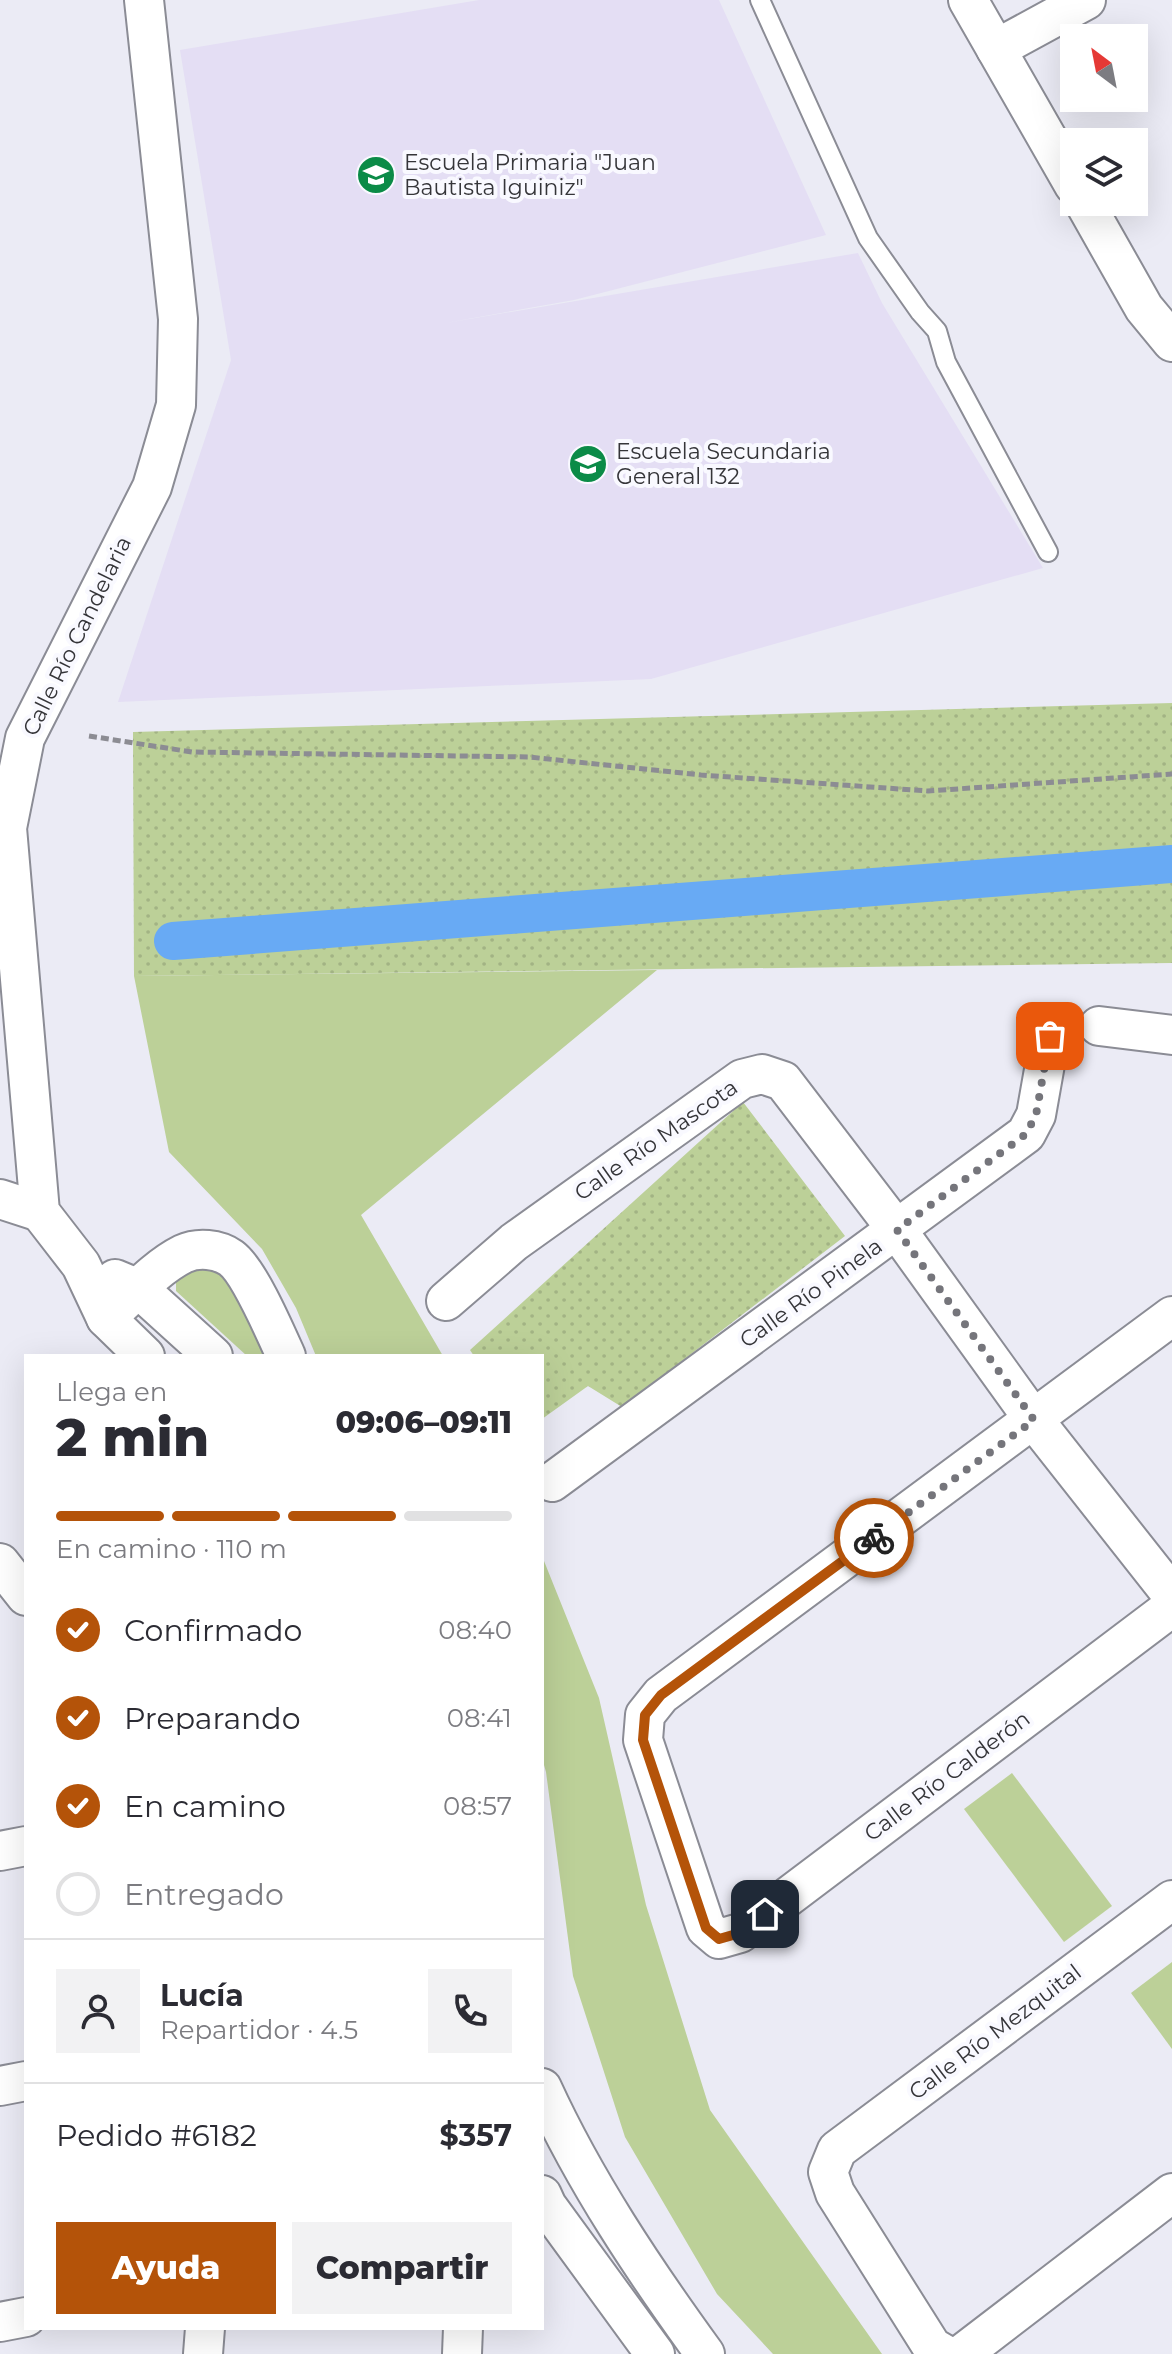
<!DOCTYPE html>
<html lang="es">
<meta charset="utf-8">
<style>
:root{--surface:#fff;--page:#f2f2f3;--text:#2b2b33;--muted:#7c7c81;--line:#e1e1e2;--accent:#b45309}
body{margin:0;font-family:Montserrat,sans-serif;background:var(--page);color:var(--text);height:100vh;display:flex;flex-direction:column;font-size:30px;white-space:nowrap}
*{box-sizing:border-box;margin:0}
p{font-size:26px;color:var(--muted)}
.icon{flex:none;width:44px;height:44px;fill:none;stroke:currentColor;stroke-width:2;stroke-linecap:round;stroke-linejoin:round}
.map{position:relative;flex:1;overflow:hidden}
.panel{position:absolute;left:24px;top:1354px;width:520px;height:976px;display:flex;flex-direction:column;background:var(--surface);border-radius:0px;box-shadow:0 8px 32px #0002}
.panel>*{flex:none}
.needle{width:52px;rotate:328deg}
.buttons{position:absolute;left:1060px;top:24px;display:grid;gap:16px}
.buttons a{display:grid;place-items:center;width:88px;height:88px;border-radius:0px;background:var(--surface);box-shadow:0 8px 32px #0002;font-size:40px}
.pin{position:absolute;display:grid;place-items:center;width:68px;height:68px;color:#fff;margin:-34px;border-radius:16px;box-shadow:0 4px 12px #0006}
.courier{position:absolute;display:grid;place-items:center;width:80px;height:80px;margin:-40px;border:6px solid #b45309;border-radius:50%;background:#fff;color:#222;box-shadow:0 2px 10px #0007}
.headline em{font-style:normal;font-weight:800}
.headline div{display:flex;flex-direction:column-reverse}
.headline{display:flex;align-items:center;justify-content:space-between;height:136px;padding:0 32px}
h1{font-size:52px;font-weight:800;line-height:60px}
.bar{display:grid;grid-template-columns:repeat(4,1fr);gap:12px 8px;align-content:center;height:96px;padding:0 32px}
.bar i{height:10px;border-radius:6px;background:var(--line)}
.bar .current{background:var(--accent)}
.bar p{grid-column:span 4}
.line{display:flex;align-items:center;gap:20px;padding:0 32px;border-top:2px solid var(--line)}
.line div{flex:1}
.round{display:grid;place-items:center;flex:none;width:84px;height:84px;border-radius:0px;background:var(--page)}
ol{padding:0 32px;list-style:none}
li{display:flex;align-items:center;gap:24px;height:88px}
li p{margin-inline-start:auto}
li .icon{padding:8px;border-radius:50%;background:var(--accent);color:#fff;stroke-width:4}
li:last-child{color:var(--muted)}
li i{width:44px;height:44px;border:4px solid var(--line);border-radius:50%}
.button{display:flex;gap:16px;margin-top:auto;padding:16px 32px}
.button a{flex:1;height:92px;border-radius:0px;background:var(--accent);color:#fff;font-size:32px;font-weight:800;line-height:92px;text-align:center}
.button a+a{background:var(--page);color:var(--text)}
.map>svg:first-child{display:block}
.education{fill:#e4def4}
.grass{fill:#bcd098}
.park{fill:url(#park-dots)}
.lines{fill:none;stroke-linecap:round;stroke-linejoin:round}
.canal{stroke:#68aaf4;stroke-width:38}
.lane-casing{stroke:#8b8c95;stroke-width:22}
.street-casing{stroke:#8b8c95;stroke-width:42}
.path{stroke:#8c8c93;stroke-width:5;stroke-dasharray:8 4;stroke-linecap:butt}
.lane{stroke:#fff;stroke-width:18}
.street{stroke:#fff;stroke-width:38}
.done{stroke:#75757b;stroke-width:8;stroke-dasharray:0 14.4}
.route{stroke:#b45309;stroke-width:10}
.labels{text-anchor:middle;dominant-baseline:central;stroke-width:8;stroke-linejoin:round;paint-order:stroke}
.poi-label{font-size:22px;fill:#353539;stroke:#f9f9ff;text-anchor:start}
.street-label{font-size:22px;fill:#353539;stroke:#f9f9ff}
</style>
<div class="map">
<svg width="1172" height="2354" viewBox="0 0 1172 2354">
<defs>
<pattern id="park-dots" width="8" height="8" patternUnits="userSpaceOnUse" patternTransform="scale(2)"><rect width="8" height="8" fill="#bcd098"/><path d="M2 2h.1M6 6h.1" fill="none" stroke="#a2b384" stroke-width="1.8" stroke-linecap="round"/></pattern>
</defs>
<rect width="100%" height="100%" fill="#ebebf5"/>
<polygon class="education" points="479,0 719,0 826,235 574,300 440,324 858,253 882,303 1043,568 651,679 118,702 231,360 180,50"/>
<g class="grass">
<polygon points="657,970 361,1215 443,1356 316,1356 296,1308 262,1249 169,1152 134,976"/>
<polygon points="209,1263 240,1297 268,1356 247,1356 176,1291 176,1272"/>
<polygon points="542,1556 599,1698 646,1905 710,2110 882,2354 773,2354 717,2294 625,2137 573,1976 546,1772 542,1758"/>
<polygon points="1012,1773 1112,1906 1064,1942 964,1809"/>
<polygon points="1172,1962 1172,2049 1131,1993"/>
</g>
<g class="park">
<polygon points="1172,703 1172,963 134,976 133,732"/>
<polygon points="743,1102 845,1236 622,1407 588,1386 542,1419 542,1356 474,1356 470,1350"/>
</g>
<g class="lines">
<polyline class="canal" points="173,941 1172,864"/>
<g class="lane-casing">
<polyline id="lane" points="760,0 868,238 920,312 937,331 946,362 1048,552"/>
</g>
<g class="street-casing">
<g id="street">
<polyline points="144,0 178,319 176,405 152,487 25,738 7,828 40,1212 81,1265 106,1318 145,1356"/>
<polyline points="968,0 1074,185"/>
<polyline points="996,49 1086,0"/>
<polyline points="1084,202 1144,308 1172,342"/>
<polyline points="1099,1026 1172,1035"/>
<polyline points="0,1199 40,1212"/>
<polyline points="115,1279 139,1289 213,1356"/>
<polyline points="446,1301 514,1242 742,1079 762,1074 783,1081 897,1230 1034,1420 1172,1595"/>
<polyline points="1172,1316 661,1695 645,1715 643,1740 706,1928 719,1939 740,1933 1172,1607"/>
<path d="M106 1318C130 1297 155 1268 183 1254 198 1247 218 1249 231 1258 249 1271 276 1334 286 1356"/>
<polyline points="552,1482 1026,1134 1036,1115 1050,1036"/>
<polyline points="0,1563 26,1596"/>
<polyline points="0,1851 26,1846"/>
<polyline points="0,2086 26,2081"/>
<path d="M542 2088C585 2182 644 2270 705 2354"/>
<polyline points="542,2195 547,2206 655,2354"/>
<polyline points="0,2322 26,2317"/>
<polyline points="203,2354 205,2328"/>
<polyline points="462,2354 463,2328"/>
<polyline points="944,2354 932,2347 835,2193 828,2172 837,2150 1172,1900"/>
<polyline points="962,2354 1172,2193"/>
</g>
</g>
<polyline class="path" points="89,736 192,752 529,757 701,775 928,791 1172,774"/>
<use href="#lane" class="lane"/>
<use href="#street" class="street"/>
</g>
<g class="lines">
<polyline class="done" points="874,1538 1034,1420 897,1230 1026,1134 1036,1115 1050,1036"/>
<polyline class="route" points="765,1914 740,1933 719,1939 706,1928 643,1740 645,1715 661,1695 874,1538"/>
</g>
<defs>
<g id="school-disc" transform="scale(2)"><circle r="9.5" fill="#0b8b47" stroke="#f9f9ff"/><path d="M0-5L7-2L0 1L-7-2ZM-4 1L0 2.5L4 1V4Q0 6-4 4Z" fill="#fff"/></g>
</defs>
<g fill-rule="evenodd">
<use href="#school-disc" x="376" y="175"/>
<use href="#school-disc" x="588" y="464"/>
</g>
<g class="labels">
<g class="poi-label">
<text x="404" y="162">Escuela Primaria "Juan<tspan x="404" dy="25">Bautista Iguiniz"</tspan></text>
<text x="616" y="451">Escuela Secundaria<tspan x="616" dy="25">General 132</tspan></text>
</g>
<g class="street-label">
<text transform="translate(77 636) rotate(-64)">Calle Río Candelaria</text>
<text transform="translate(656 1140) rotate(-35)">Calle Río Mascota</text>
<text transform="translate(811 1293) rotate(-36)">Calle Río Pinela</text>
<text transform="translate(947 1776) rotate(-37)">Calle Río Calderón</text>
<text transform="translate(995 2032) rotate(-37)">Calle Río Mezquital</text>
</g>
</g>
</svg>
<div class="buttons">
<a><svg class="needle" viewBox="-14 -14 28 28"><path d="M0-13l5 13h-10z" fill="#e53935"/><path d="M0 13l5-13h-10z" fill="#7c7c81"/></svg></a>
<a><svg class="icon" aria-label="layers" viewBox="0 0 24 24"><path d="M12 4l9 5-9 5-9-5zM3 14l9 5 9-5"/></svg></a>
</div>
<div class="pin" style="left:1050px;top:1036px;background:#ea580c"><svg class="icon" aria-label="bag" viewBox="0 0 24 24"><path d="M5 8h14l-1 12H6zM9 8a3 3 0 0 1 6 0"/></svg></div>
<div class="pin" style="left:765px;top:1914px;background:#1f2937"><svg class="icon" aria-label="home" viewBox="0 0 24 24"><path d="M3 11l9-7 9 7M6 9v11h12V9"/></svg></div>
<div class="courier" style="left:874px;top:1538px"><svg class="icon" aria-label="bike" viewBox="0 0 24 24"><circle cx="6" cy="16" r="4"/><circle cx="18" cy="16" r="4"/><path d="M6 16l4-8h5l3 8M10 8l3 8H6M13 5h3"/></svg></div>
<section class="panel">
<div class="headline"><div><h1>2 min</h1><p>Llega en</p></div><em>09:06–09:11</em></div>
<div class="bar"><i class="current"></i><i class="current"></i><i class="current"></i><i></i><p>En camino · 110 m</p></div>
<ol>
<li><svg class="icon" aria-label="check" viewBox="0 0 24 24"><path d="M5 12l5 5 9-10"/></svg>Confirmado<p>08:40</p></li>
<li><svg class="icon" aria-label="check" viewBox="0 0 24 24"><path d="M5 12l5 5 9-10"/></svg>Preparando<p>08:41</p></li>
<li><svg class="icon" aria-label="check" viewBox="0 0 24 24"><path d="M5 12l5 5 9-10"/></svg>En camino<p>08:57</p></li>
<li><i></i>Entregado</li>
</ol>
<div class="line" style="height:144px"><a class="round"><svg class="icon" aria-label="person" viewBox="0 0 24 24"><circle cx="12" cy="8" r="4"/><path d="M4 21q1-7 8-7t8 7"/></svg></a><div><b>Lucía</b><p>Repartidor · 4.5</p></div><a class="round"><svg class="icon" aria-label="phone" viewBox="0 0 24 24"><path d="M5 4h4l2 5-3 2q2 4 5 5l2-3 5 2v4C11 20 4 13 5 4z"/></svg></a></div>
<div class="line" style="height:104px"><div>Pedido #6182</div><b>$357</b></div>
<div class="button"><a>Ayuda</a><a>Compartir</a></div>
</section>
</div>
